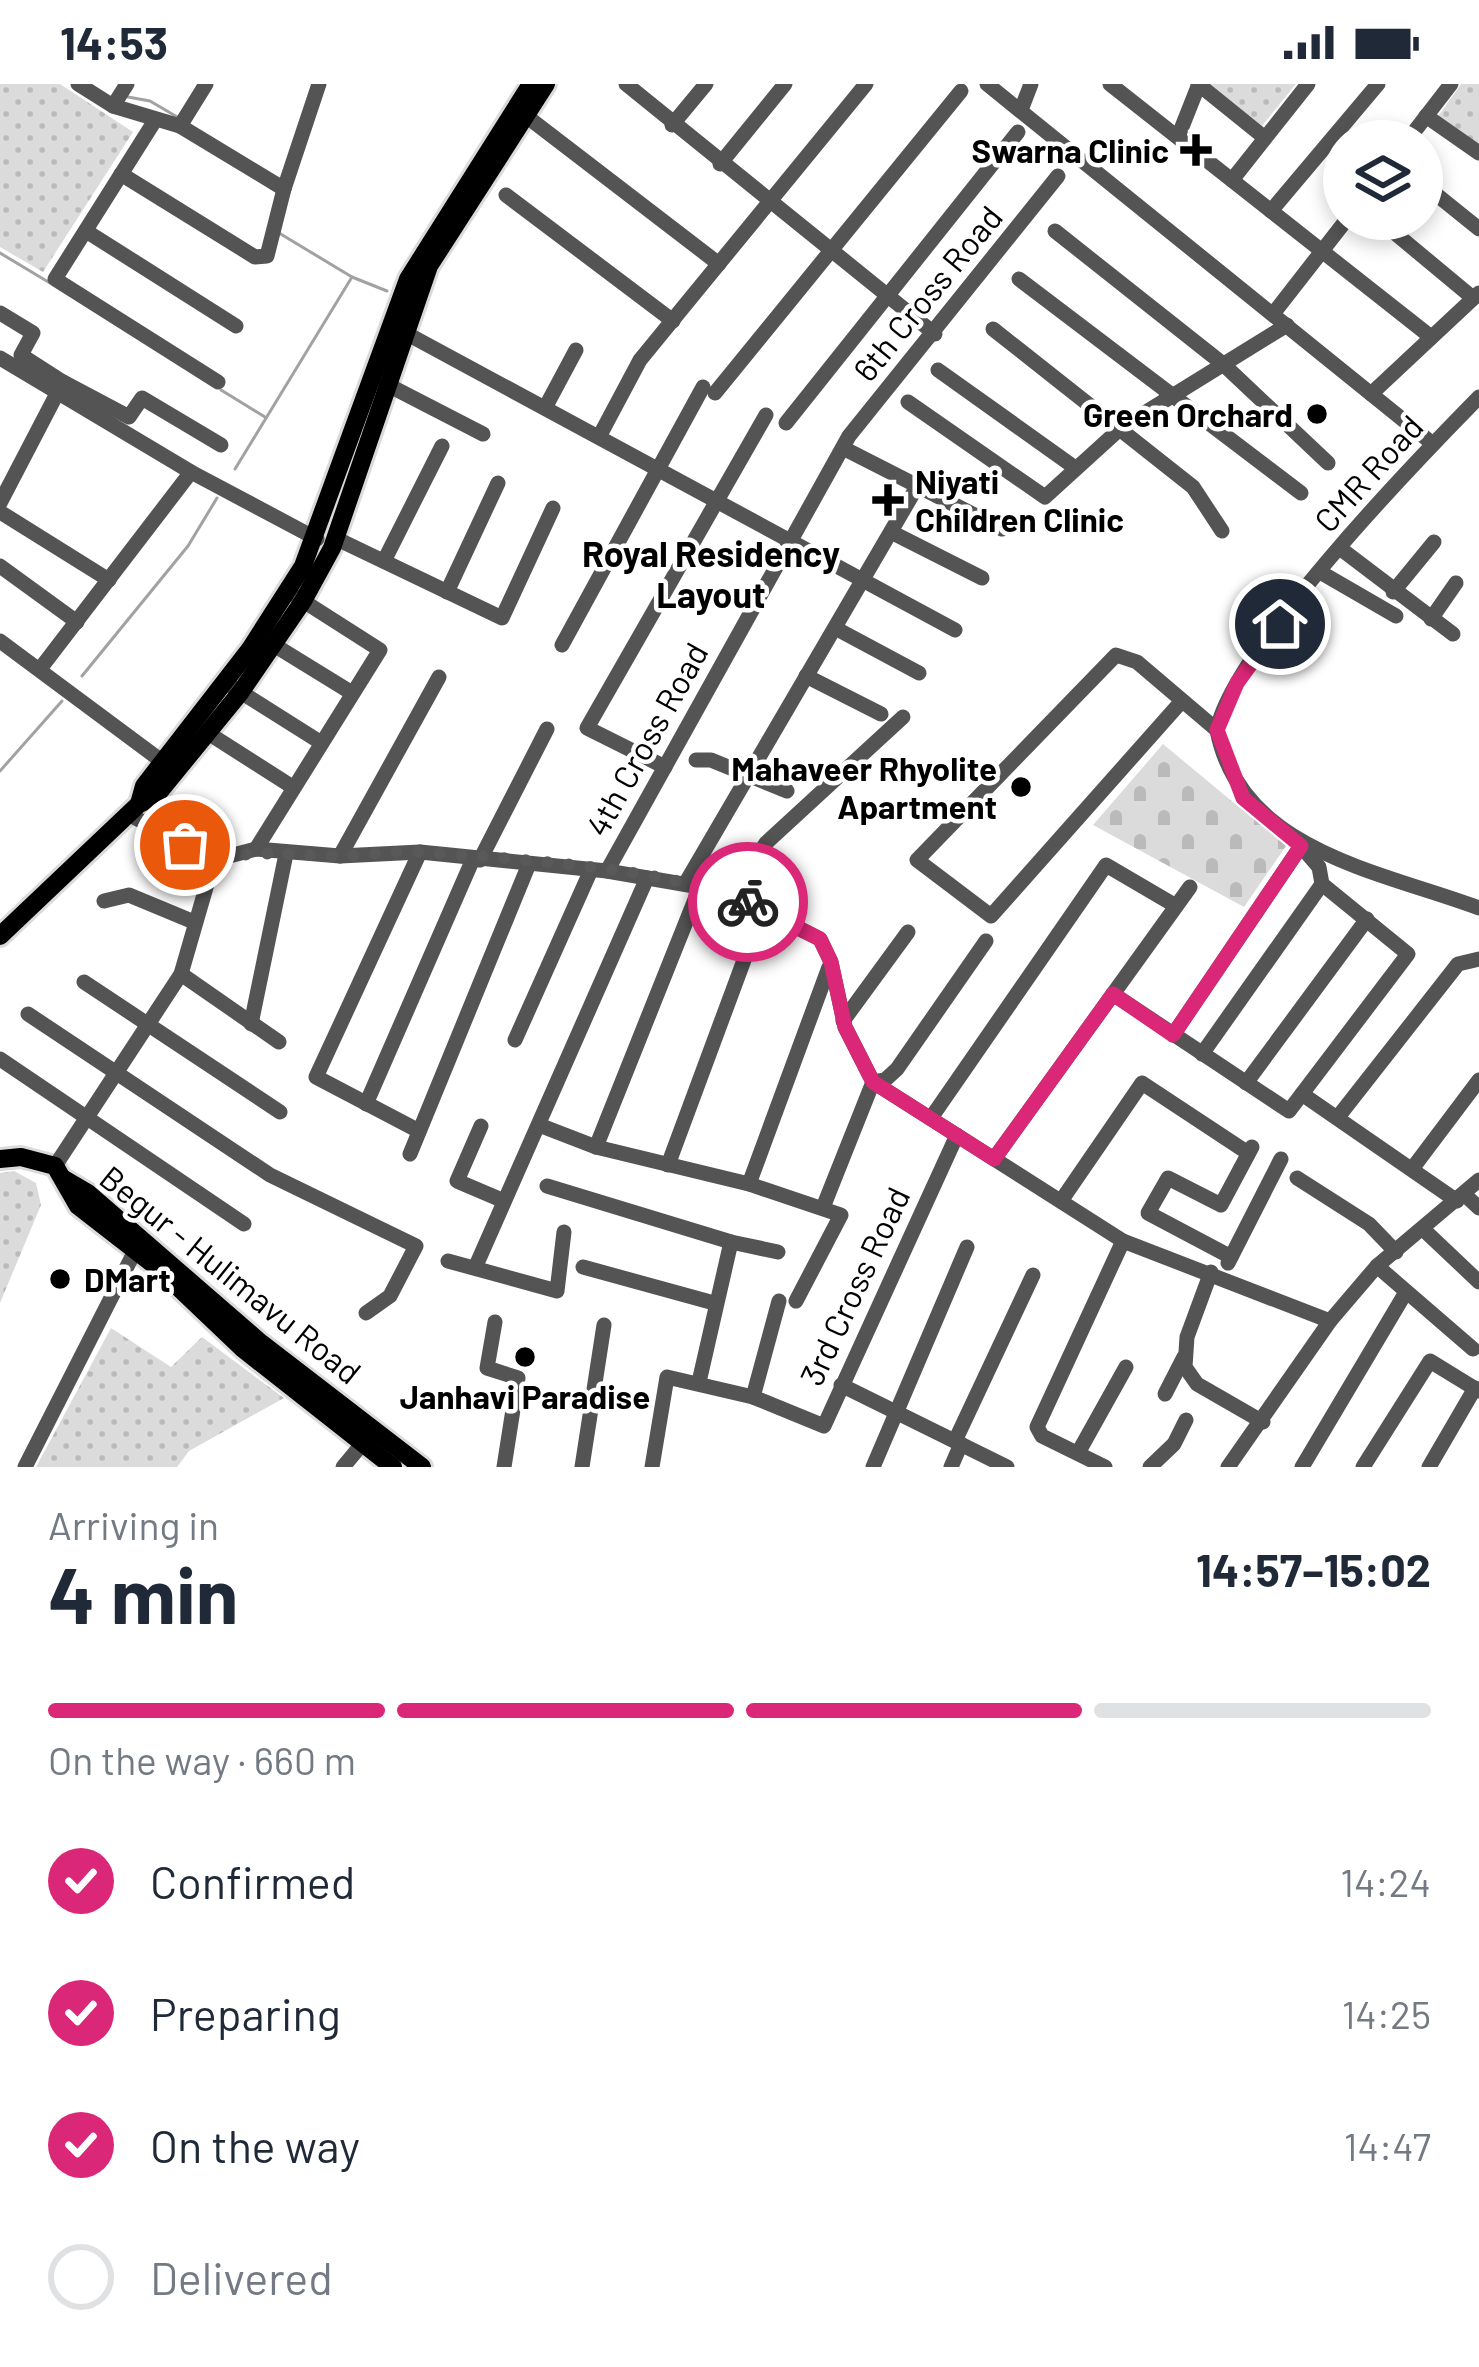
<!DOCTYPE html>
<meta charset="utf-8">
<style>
:root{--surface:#fff;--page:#f6f6f7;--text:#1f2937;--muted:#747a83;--line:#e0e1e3;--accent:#db2777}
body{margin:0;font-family:Barlow,sans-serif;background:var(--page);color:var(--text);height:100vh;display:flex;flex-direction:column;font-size:45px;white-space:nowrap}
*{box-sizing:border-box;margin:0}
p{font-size:39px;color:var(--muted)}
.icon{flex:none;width:66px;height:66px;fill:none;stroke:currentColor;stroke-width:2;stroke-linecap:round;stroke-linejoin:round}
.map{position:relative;height:1383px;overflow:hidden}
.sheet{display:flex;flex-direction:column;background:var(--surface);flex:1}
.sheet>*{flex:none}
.buttons{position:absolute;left:1323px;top:36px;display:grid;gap:24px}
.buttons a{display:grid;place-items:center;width:120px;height:120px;border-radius:50%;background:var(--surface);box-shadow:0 6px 18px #0003;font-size:60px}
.pin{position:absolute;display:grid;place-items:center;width:102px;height:102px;color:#fff;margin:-51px;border:6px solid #fff;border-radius:50%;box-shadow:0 3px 12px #0007}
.courier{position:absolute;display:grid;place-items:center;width:120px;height:120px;margin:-60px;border:9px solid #db2777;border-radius:50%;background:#fff;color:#222;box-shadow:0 3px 15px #0007}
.headline em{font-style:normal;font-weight:700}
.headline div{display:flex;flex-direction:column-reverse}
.headline{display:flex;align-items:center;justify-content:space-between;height:204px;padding:0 48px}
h1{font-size:78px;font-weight:700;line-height:90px}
.bar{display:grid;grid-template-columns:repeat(4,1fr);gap:18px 12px;align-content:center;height:144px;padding:0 48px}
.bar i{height:15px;border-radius:9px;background:var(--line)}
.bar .selected{background:var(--accent)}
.bar p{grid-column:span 4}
ol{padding:0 48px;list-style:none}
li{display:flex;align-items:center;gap:36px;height:132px}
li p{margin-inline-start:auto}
li .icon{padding:12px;border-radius:50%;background:var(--accent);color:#fff;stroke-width:4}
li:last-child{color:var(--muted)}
li i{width:66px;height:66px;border:6px solid var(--line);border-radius:50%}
.status{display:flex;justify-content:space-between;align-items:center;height:84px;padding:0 60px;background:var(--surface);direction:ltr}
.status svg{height:33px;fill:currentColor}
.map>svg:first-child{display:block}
.green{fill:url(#green-dots)}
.cemetery{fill:url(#cemetery-stones)}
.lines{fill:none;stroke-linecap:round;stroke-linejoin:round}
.stream{stroke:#a2a2a2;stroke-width:3}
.major-casing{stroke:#dbdbdb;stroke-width:24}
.minor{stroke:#545454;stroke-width:15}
.major{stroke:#000;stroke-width:18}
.done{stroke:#595959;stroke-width:12;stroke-dasharray:0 21.6}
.route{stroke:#db2777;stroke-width:15}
.poi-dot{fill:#000;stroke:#fff;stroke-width:4.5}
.labels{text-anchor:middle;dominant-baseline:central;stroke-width:9;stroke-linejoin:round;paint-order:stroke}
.poi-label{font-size:33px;font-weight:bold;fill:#000;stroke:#fff;text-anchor:end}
.street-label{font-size:33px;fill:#000;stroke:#fff}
.neighbourhood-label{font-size:36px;font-weight:bold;fill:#000;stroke:#fff}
</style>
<div class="status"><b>14:53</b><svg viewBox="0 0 49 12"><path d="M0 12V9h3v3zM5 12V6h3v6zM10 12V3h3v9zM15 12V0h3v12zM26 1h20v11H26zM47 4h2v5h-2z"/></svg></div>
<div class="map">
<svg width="1479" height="1383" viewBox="0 0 1479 1383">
<defs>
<pattern id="green-dots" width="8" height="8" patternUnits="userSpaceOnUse" patternTransform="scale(3)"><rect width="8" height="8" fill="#dbdbdb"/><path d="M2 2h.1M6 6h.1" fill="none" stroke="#bababa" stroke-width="1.8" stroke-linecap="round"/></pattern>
<pattern id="cemetery-stones" width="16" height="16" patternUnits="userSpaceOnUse" patternTransform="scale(3)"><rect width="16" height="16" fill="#dbdbdb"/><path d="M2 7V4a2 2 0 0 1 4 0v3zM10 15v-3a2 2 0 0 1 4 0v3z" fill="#bababa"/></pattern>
</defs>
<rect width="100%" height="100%" fill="#fff"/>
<g class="green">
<polygon points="0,0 60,0 133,48 43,188 0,163"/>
<polygon points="1207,0 1296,0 1262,42"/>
<polygon points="1461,0 1479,0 1479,74 1434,38"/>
<polygon points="14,1087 36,1099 41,1121 0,1219 0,1089"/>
<polygon points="111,1244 171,1283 202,1253 284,1314 189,1367 177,1383 36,1383"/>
</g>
<polygon class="cemetery" points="1163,660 1286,762 1244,823 1093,741"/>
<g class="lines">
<g class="stream">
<polyline points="128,13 150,17 179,34"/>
<polyline points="279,149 352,193"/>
<polyline points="0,169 50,199"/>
<polyline points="221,306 265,333"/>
<polyline points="235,385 352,193 387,207"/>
<polyline points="82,592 188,462 217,414"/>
<polyline points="0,687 62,617"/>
</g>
<g class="major-casing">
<g id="major">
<polyline points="139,720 144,702 250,565 303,482 408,195 531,0"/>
<polyline points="0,852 139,720 155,713 240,609 303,517 332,464 429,182 546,0"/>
<polyline points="0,1075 21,1073 55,1082 78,1122 158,1184 243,1265 393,1383"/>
<polyline points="64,1095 88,1109 261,1259 422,1383"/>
</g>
</g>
<g class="minor">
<polyline points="78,0 113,22 180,42 206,0"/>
<polyline points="626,0 935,250"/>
<polyline points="987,0 1433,360"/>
<polyline points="1110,0 1431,253"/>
<polyline points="1198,0 1265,54"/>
<polyline points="113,22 127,0"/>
<polyline points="517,25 719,180"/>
<polyline points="1021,26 1031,0"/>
<polyline points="1426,32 1479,69"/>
<polyline points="154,38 55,195 218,298"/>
<polyline points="672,41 706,0"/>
<polyline points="180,42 284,105 319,0"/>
<polyline points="1178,53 1199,0"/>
<polyline points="1407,57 1451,0"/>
<polyline points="720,80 785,0"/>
<polyline points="121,90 255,173 267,172 284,105"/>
<polyline points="1232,96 1308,0"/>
<polyline points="1422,99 1479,145"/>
<polyline points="506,111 673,237"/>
<polyline points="1271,127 1378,0"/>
<polyline points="1378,135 1473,214"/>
<polyline points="86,147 236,242"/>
<polyline points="1055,147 1223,280 1328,379"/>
<polyline points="1019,195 1301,409"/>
<polyline points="0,229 33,249 21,271 63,298 0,419"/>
<polyline points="1273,230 1347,135"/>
<polyline points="993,245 1193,403 1222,447"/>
<polyline points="400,246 955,546"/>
<polyline points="0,274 191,388 317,455"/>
<polyline points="938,286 1074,383"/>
<polyline points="63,298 129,333 142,314 221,361"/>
<polyline points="386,300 483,350"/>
<polyline points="715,309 961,7"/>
<polyline points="1371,310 1479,209"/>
<path d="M1479 313C1416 377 1233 566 1217 646 1240 767 1380 787 1479 824"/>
<polyline points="908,318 1045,413 1122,343 1287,241"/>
<polyline points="545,324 576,266"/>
<polyline points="786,339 1018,48"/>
<polyline points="599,353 640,276 866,0"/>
<polyline points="843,364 1002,445"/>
<polyline points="0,428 109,496"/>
<polyline points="891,448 982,494"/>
<polyline points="335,454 502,534 553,424"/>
<polyline points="1341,465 1453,550"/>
<polyline points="384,477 442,362"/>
<polyline points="0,482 77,538"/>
<polyline points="1320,488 1396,532"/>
<polyline points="447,508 498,399"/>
<polyline points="1393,508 1434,458"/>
<polyline points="1431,535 1456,499"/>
<polyline points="835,544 919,589"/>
<polyline points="0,557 171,684"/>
<polyline points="274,561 352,609"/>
<polyline points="562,561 703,303"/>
<polyline points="40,585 191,388"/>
<polyline points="806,592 881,630"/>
<polyline points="231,602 320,658"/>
<polyline points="1181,618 991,832 917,776 1116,571 1137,578 1217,646"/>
<polyline points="208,649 291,702"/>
<polyline points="696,676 711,676 787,707"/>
<polyline points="665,683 587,644 766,331"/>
<polyline points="128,730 214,776 256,765 340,772 420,768 607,787 723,807 820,855 831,878 845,943 873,998 1123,1157 1330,1237"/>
<polyline points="256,765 380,566 297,513"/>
<polyline points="340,772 439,593"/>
<polyline points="480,776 547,645"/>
<polyline points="607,787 849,352 1058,92"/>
<polyline points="685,800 918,401"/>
<polyline points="1190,803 1113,910 1289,1027 1408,870 1322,800 1319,783 1301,762"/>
<polyline points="104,817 129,811 194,838"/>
<polyline points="790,837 790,825 759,796 753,780 766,759 903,633"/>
<polyline points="181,890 279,958"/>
<polyline points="84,898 280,1028"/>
<polyline points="28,930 270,1091 416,1162 390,1212 366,1229"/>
<polyline points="843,937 908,848"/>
<polyline points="251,940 286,770"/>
<polyline points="1173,951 1301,762"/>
<polyline points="515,956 591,786"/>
<polyline points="1202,970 1322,800"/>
<polyline points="0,975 244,1140"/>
<polyline points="1246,999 1367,835"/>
<polyline points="1302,1010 1457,1117"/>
<polyline points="366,1020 473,775"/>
<polyline points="1338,1033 1458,880 1479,875"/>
<polyline points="931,1034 1106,781 1176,822"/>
<polyline points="539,1041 596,1063 749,1100 841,1131 796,1217"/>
<polyline points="481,1042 457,1097 504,1117"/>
<polyline points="419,1047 316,993 420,768"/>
<polyline points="596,1063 700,803"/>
<polyline points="410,1070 529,780"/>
<polyline points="994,1075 1113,910"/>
<polyline points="668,1081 763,825"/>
<polyline points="55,1082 181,890 214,776"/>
<polyline points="1412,1085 1479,996"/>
<polyline points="1297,1094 1369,1140 1396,1168"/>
<polyline points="749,1100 829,883"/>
<polyline points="547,1102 731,1158 699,1298"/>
<polyline points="1464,1110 1479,1124"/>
<polyline points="1061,1117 1142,999 1242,1065"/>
<polyline points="824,1121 873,998 885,996 897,985 986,857"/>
<polyline points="1424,1146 1479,1198"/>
<polyline points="731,1158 778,1168"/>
<polyline points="1231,1173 1148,1129 1168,1094 1221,1121 1252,1063"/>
<polyline points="448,1177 557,1207 564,1148"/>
<polyline points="1228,1179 1281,1075"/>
<polyline points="1377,1182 1473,1265"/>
<polyline points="583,1183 714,1219"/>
<polyline points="475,1184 647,794"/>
<polyline points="1211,1188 1187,1253 1185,1283 1197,1300 1263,1338"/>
<polyline points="495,1238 487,1284 518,1294 504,1383"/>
<polyline points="841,1301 1007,1383"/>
<polyline points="1165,1310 1184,1273"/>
<polyline points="753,1313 779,1217"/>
<polyline points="955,1357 1033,1191"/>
<polyline points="1078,1369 1126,1283"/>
<polyline points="25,1383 138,1161"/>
<polyline points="343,1383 368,1353"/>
<polyline points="582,1383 604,1241"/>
<polyline points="652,1383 667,1293 753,1313 824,1342 957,1051"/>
<polyline points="873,1383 967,1163"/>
<polyline points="951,1383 961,1360"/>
<polyline points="1105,1383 1042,1352 1037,1343 1123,1157"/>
<polyline points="1150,1383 1174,1360 1186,1336"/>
<polyline points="1228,1383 1330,1237 1377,1182 1479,1096"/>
<polyline points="1302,1383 1406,1208"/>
<polyline points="1363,1383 1430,1277 1479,1307"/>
<polyline points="1429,1383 1475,1304"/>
</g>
<use href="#major" class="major"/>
</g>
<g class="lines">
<path class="done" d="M185 761 214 776C260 764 293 772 341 772 368 771 396 766 423 768 512 775 669 784 748 818"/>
<polyline class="route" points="748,818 820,855 831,878 845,943 873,998 994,1075 1113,910 1173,951 1301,762 1243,714 1217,646 1237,599 1280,540"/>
</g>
<g class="poi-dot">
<path d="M1190 48h12v12h12v12h-12v12h-12v-12h-12v-12h12z"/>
<circle cx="1317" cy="330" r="12"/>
<path d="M882 398h12v12h12v12h-12v12h-12v-12h-12v-12h12z"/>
<circle cx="1021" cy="703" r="12"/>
<circle cx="60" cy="1195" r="12"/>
<circle cx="525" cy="1273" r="12"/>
</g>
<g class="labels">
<g class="poi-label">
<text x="1169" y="66">Swarna Clinic</text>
<text x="1293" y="330">Green Orchard</text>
<text x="915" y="397" text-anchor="start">Niyati<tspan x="915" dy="38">Children Clinic</tspan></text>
<text x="997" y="684">Mahaveer Rhyolite<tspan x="997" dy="38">Apartment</tspan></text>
<text x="84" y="1195" text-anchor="start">DMart</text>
<text x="525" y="1312" text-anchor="middle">Janhavi Paradise</text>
</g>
<g class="street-label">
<text transform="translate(927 209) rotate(-51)">6th Cross Road</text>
<text transform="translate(1368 389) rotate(-48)">CMR Road</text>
<text transform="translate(646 655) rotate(-61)">4th Cross Road</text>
<text transform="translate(231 1190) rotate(39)">Begur - Hulimavu Road</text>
<text transform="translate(854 1202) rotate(-65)">3rd Cross Road</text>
</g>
<g class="neighbourhood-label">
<text x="711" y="468">Royal Residency<tspan x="711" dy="41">Layout</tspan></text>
</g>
</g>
</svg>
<div class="buttons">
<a><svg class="icon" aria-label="layers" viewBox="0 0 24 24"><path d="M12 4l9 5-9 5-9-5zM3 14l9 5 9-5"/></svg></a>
</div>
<div class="pin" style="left:185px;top:761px;background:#ea580c"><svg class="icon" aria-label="bag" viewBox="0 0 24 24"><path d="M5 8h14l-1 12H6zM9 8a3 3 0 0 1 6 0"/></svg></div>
<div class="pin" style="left:1280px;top:540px;background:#1f2937"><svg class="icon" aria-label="home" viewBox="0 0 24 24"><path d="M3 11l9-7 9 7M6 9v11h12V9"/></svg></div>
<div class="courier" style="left:748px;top:818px"><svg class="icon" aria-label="bike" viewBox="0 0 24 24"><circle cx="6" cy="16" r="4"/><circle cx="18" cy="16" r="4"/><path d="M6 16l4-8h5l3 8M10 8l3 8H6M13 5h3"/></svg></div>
</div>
<section class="sheet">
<div class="headline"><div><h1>4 min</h1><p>Arriving in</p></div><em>14:57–15:02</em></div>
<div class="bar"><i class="selected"></i><i class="selected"></i><i class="selected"></i><i></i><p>On the way · 660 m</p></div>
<ol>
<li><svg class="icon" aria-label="check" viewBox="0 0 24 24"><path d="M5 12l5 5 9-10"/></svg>Confirmed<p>14:24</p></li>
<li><svg class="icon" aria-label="check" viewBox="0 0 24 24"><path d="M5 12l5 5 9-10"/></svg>Preparing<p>14:25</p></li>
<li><svg class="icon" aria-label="check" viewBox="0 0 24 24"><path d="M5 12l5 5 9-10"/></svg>On the way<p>14:47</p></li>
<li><i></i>Delivered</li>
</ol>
</section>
